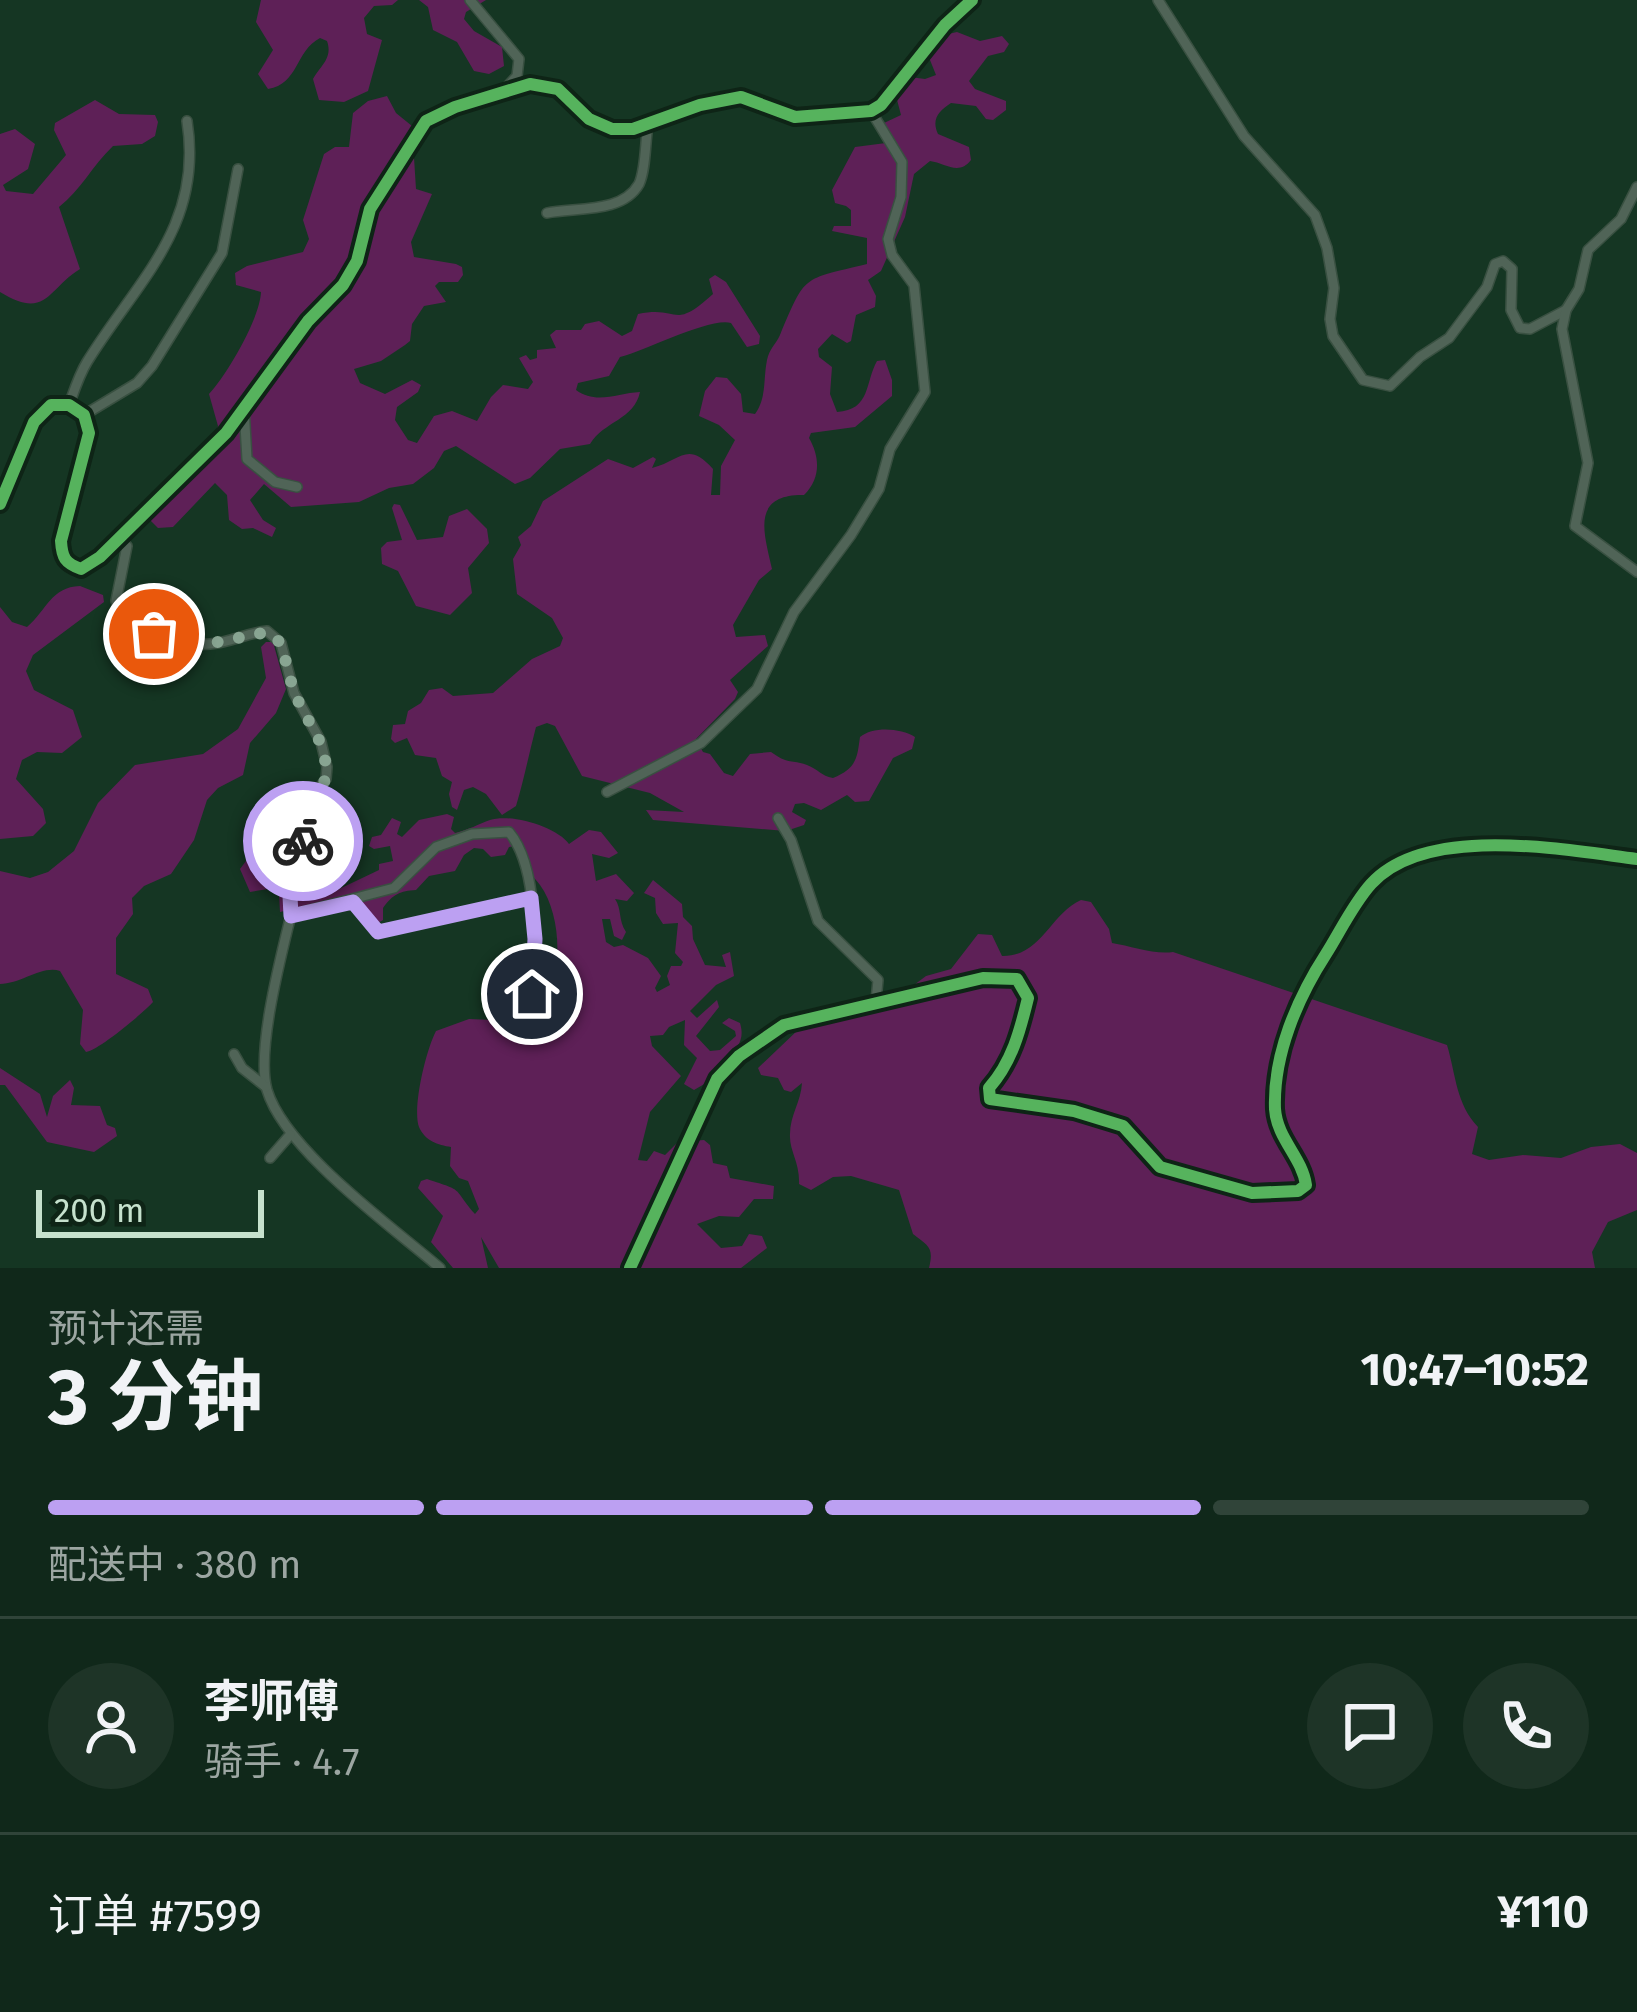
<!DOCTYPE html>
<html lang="zh">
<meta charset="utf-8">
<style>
:root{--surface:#10281a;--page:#1e3427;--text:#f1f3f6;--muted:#9ca6a2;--line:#304439;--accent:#bca0f2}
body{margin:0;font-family:"Fira Sans","Noto Sans SC",sans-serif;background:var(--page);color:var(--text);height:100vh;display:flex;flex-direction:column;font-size:45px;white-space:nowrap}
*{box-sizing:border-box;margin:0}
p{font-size:39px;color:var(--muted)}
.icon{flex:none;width:66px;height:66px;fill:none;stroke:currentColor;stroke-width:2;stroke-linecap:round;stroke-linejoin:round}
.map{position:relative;height:1268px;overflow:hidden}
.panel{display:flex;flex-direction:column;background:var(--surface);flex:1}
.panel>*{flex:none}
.scale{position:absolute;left:36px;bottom:30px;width:228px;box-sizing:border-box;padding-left:12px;border:6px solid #c6e1cd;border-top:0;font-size:33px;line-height:42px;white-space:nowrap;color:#c6e1cd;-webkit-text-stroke:9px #0e2416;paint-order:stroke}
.pin{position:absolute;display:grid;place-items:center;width:102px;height:102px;color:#fff;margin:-51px;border:6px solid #fff;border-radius:50%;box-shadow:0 3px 12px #0007}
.courier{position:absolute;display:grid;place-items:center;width:120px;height:120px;margin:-60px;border:9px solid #bca0f2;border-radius:50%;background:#fff;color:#222;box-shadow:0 3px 15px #0007}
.summary em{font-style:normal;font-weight:700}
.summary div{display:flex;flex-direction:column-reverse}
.summary{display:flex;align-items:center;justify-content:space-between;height:204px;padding:0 48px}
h1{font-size:78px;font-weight:700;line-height:90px}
.bar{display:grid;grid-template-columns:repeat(4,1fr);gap:18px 12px;align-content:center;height:144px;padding:0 48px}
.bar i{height:15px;border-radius:9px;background:var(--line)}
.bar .current{background:var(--accent)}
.bar p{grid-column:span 4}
.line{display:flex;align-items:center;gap:30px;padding:0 48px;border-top:3px solid var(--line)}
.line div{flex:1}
.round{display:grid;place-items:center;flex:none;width:126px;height:126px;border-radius:63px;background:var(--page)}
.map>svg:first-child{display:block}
.green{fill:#5e2057}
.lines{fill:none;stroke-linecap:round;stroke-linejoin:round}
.minor-casing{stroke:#395041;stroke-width:12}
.tertiary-casing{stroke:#395041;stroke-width:14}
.minor{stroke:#506457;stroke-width:9}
.tertiary{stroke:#506457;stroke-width:10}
.cycleway-casing{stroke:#0e2416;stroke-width:20}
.cycleway{stroke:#56b35d;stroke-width:12}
.done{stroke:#88a592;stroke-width:12;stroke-dasharray:0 21.6}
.route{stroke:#bca0f2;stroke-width:15}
</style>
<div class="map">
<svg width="1637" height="1268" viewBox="0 0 1637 1268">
<rect width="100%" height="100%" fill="#153623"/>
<g class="green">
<path d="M261 0H398L392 5 374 6 364 18 367 34 382 40 368 91 344 102 319 100 313 79C321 65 333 58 327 41L320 38C295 51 299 84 268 89L258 74 273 50 256 22Z"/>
<polygon points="419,0 486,0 466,12 464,19 474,31 502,47 504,66 489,74 474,71 457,42 433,30 428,7"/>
<path d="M957 32 980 41 1002 36 1009 44 1004 52 988 56 969 81 975 89 1006 101V110L993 120 986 119 976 106 951 103C939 111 931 119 938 134L969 147 971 160C959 176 945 163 930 161L914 174 905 217 881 271 868 280 876 296 875 307 856 315 851 341 847 343 832 334 818 349 819 357 832 367 830 394 837 412C871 410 865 382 877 361L885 360 892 380V396L855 427 811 433 809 438C820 457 821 478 804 495 749 494 765 536 772 569L759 580 733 625 736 637 765 635 768 646 730 680 738 692 735 699 696 739 703 752 710 754 724 773 733 776 750 754 771 752C789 765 790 759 807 765 818 769 821 776 833 778 857 768 857 758 860 737 873 726 901 728 915 737L912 749 893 758 869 801 855 802 847 795 821 810 804 803 795 804 792 812 806 820 804 825 786 831 653 820 646 810 684 812 650 793 582 776 555 726 547 723 536 727C529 753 524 780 516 806L502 815 486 794 473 787 464 790 457 810 452 807 449 794 452 782 442 776 436 758 415 755 407 738 395 743 391 739 393 725 405 724 408 711 421 703 429 690 442 688 453 696 493 693 532 659 560 646 563 638 552 618 517 594 513 559 521 545 518 537 531 526 543 501 608 459 633 468 653 457 656 459 652 468C681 461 687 440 713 469L711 495H720L721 466 735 440 719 425 699 416 705 391 716 377 727 378 741 394 743 412 755 414C767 397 763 380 767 360 769 349 776 344 780 335 806 274 801 280 867 264V238L832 231 834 226H851V210L846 206 835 203 832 190 855 147 886 143 892 138 884 123 901 115 896 96 910 77 925 79 936 75 928 55 944 35Z"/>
<path d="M387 96 396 113 412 126 416 189 432 194 411 242 414 257 456 264 462 267 463 275 458 282H439L435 286 446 302 424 306 412 324 410 341 405 345 381 361 354 369 360 383 385 394 412 380 421 385 418 392 397 407 395 420 408 440 417 443 434 416 452 411 477 421 491 397 503 385 528 389 533 382 519 358 526 355 530 360 537 358V350L556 348 550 335 556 330H581L585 324 599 321 622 336 632 331 638 314C681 305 671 332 713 294L709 279 715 275 726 282 760 336 759 344 747 347 731 323C710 317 645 351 620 357L609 376 578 383 576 390C596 405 618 393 640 392 634 420 604 421 590 444L560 449 530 478 515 484 456 446 444 451 434 468 413 484 389 488 359 502 291 507 264 484 250 500 263 520 276 528 272 537 253 528 242 529 229 520 227 495 215 483 173 527 158 528 149 519V514L213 439 218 426 209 394C227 375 260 318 261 292L236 285 235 273 247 266 303 252 309 239 303 220 324 154 335 147H349L353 113 368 101Z"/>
<path d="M95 100 119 114 155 115 158 122 155 136 142 144 113 146C92 166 81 190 59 207L80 269C48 288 47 321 0 292V134L15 129 35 144 28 169 3 185 6 191 33 194 66 155 54 130 55 123Z"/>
<polygon points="394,504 400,505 417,540 443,537 449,516 467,509 487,529 489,543 468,568 472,593 450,615 416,606 398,571 382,564 381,548 387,542 402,540 392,508"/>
<path d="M80 586 103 595 104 602 33 655 26 671 34 690 73 710 82 737 62 753 37 752 22 760 16 779 43 809 46 823 33 836 0 839V607L12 622 27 627C47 610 51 587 80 586Z"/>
<path d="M266 642H273L286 689 276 713 250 743 243 775 218 788 207 800 194 840 171 874 144 886 132 898 133 914 116 938V974L148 989 153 1002C142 1014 99 1050 86 1052L80 1044 83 1010 60 971C42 965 21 984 0 984V871L30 878 48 872 74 851 98 803 135 765 203 754 238 729 266 678 261 647Z"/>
<path d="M447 814 454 817 451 829 455 833C468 830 479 824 490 820 511 813 557 827 569 844L589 830 601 832 618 853 609 858 592 854 596 881 616 874 634 893 627 901 615 899C622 909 618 920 626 932L622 940 614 936 610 919H602L606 942 614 947 623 945 648 958 661 976 655 988 657 992 670 985 667 976 671 966H681L683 962 675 953 678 923 663 924 656 913 655 898 644 893 653 880 682 904 683 917 692 926 693 939 705 965 726 967 722 955 730 952 734 976 716 985 690 1011 697 1018 717 1000 719 1007 696 1036 710 1051 720 1050 736 1036 735 1031 722 1023 729 1018 740 1023C749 1052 718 1056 713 1079L694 1090 684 1084 697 1058 684 1045 685 1020 669 1027 663 1035 650 1036 652 1046 681 1076 650 1112 638 1160 647 1161 654 1151 665 1155 678 1142 704 1140 710 1145 713 1163 727 1166 730 1178 774 1186 773 1199H754L739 1217 719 1216 697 1224 721 1248 742 1246 749 1234 762 1236 767 1248 741 1268H499L481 1237 488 1268H453L431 1242 443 1216 418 1188 421 1181 427 1179C466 1192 451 1186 475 1214L479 1209 468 1181 459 1178 450 1166 451 1147C438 1145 425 1141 419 1127 412 1108 426 1050 436 1031L469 1019 493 1020 526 1003 546 999C563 969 561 914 540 885 525 865 522 875 515 846L509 847 505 855 491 857 483 849 474 848 464 855 455 871 429 876 416 890C400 891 393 894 383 908V920L376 924 355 895 280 912 279 894 268 889 250 892 240 869 246 861 255 868 280 857 321 876 335 891 379 870V864L393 861 390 846 374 849 369 846 372 837 381 835 392 818 401 822 397 834 402 837 419 820Z"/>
<path d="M1081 900 1091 902 1109 929 1112 943C1131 946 1155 955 1173 952L1447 1045C1456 1075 1456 1104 1478 1127L1472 1154 1489 1160 1523 1155 1561 1158 1591 1147 1620 1144 1637 1153V1210L1608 1222 1592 1252 1595 1268H929C934 1248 929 1246 913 1234L899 1190 851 1176 833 1177 811 1190 799 1184C800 1162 789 1151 790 1134 790 1115 801 1102 802 1083L791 1092 784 1090 778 1078 761 1075 758 1068 799 1029 886 1006 926 976 951 969 978 934 992 935 1002 956C1041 957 1050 914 1081 900Z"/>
<polygon points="0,1068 40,1094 47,1117 53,1096 70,1080 74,1088 71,1105 100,1106 107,1125 115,1128 117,1136 94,1152 47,1142 5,1085 0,1085"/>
</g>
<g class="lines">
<g class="minor-casing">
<g id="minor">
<polyline points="470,0 519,59 517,76 503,91"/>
<polyline points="1158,0 1244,136 1315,215 1327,248 1334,288 1330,319 1333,336 1363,380 1390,386 1420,357 1449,338 1487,287 1495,264 1503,261 1512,269 1511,310 1520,328 1530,329 1566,310"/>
<polyline points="1637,187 1621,219 1588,250 1579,289 1566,310 1562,329 1588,463 1575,526 1637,572"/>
<path d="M547 213C575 207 622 214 639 184 646 169 645 142 648 125"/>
<path d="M69 405C74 391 79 375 87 362 136 282 204 227 187 121"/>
<polyline points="244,408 247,459 275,482 297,487"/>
<polyline points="84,415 137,383 152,366 222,253 238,169"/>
<path d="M117 537 127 546 116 601C136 632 173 646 210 644 229 643 247 633 267 631L281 643 294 693 321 742 327 767 326 779 305 807 303 840 289 896 291 915C281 956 256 1051 267 1090 285 1150 391 1226 440 1268"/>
<polyline points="607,792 701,743 757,689 794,612 851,535 879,489 890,449 925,392 914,285 892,255 888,239 901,197 902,162 871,111"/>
<polyline points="778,818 791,840 818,921 878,980 876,1001"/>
<polyline points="353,902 378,932 531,898"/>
<path d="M291 915 394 888 436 847 472 834 509 832C539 868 535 949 532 993"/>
<polyline points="234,1054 242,1068 266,1087"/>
<polyline points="270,1158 290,1135"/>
<path d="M630 1268 717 1079 739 1056 784 1025 983 978 1017 979 1028 998C1020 1031 1012 1062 989 1088L990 1099 1074 1111 1123 1126 1160 1167 1252 1193 1298 1191 1306 1185C1302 1157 1277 1139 1275 1109 1273 1055 1297 999 1326 954 1340 932 1353 904 1371 884 1426 823 1565 850 1637 859"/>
</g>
</g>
<g class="tertiary-casing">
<path id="tertiary" d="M0 504 34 422 51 405H69L84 415 89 433 61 541C62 558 65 563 81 569L100 557 226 433 308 321 343 285 357 261 370 209 426 121 455 107 530 84 558 89 589 119 612 129H633L700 105 741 97 795 117 871 111 881 105 945 25 972 0"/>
</g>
<use href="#minor" class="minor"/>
<use href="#tertiary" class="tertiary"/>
<g class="cycleway-casing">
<g id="cycleway">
<path d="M0 504 34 422 51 405H69L84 415 89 433 61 541C62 558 65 563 81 569L100 557 226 433 308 321 343 285 357 261 370 209 426 121 455 107 530 84 558 89 589 119 612 129H633L700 105 741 97 795 117 871 111 881 105 945 25 972 0"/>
<path d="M630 1268 717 1079 739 1056 784 1025 983 978 1017 979 1028 998C1020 1031 1012 1062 989 1088L990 1099 1074 1111 1123 1126 1160 1167 1252 1193 1298 1191 1306 1185C1302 1157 1277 1139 1275 1109 1273 1055 1297 999 1326 954 1340 932 1353 904 1371 884 1426 823 1565 850 1637 859"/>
</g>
</g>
<use href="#cycleway" class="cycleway"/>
</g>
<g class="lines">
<polyline class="done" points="154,634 208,644 267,632 281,643 294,693 320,742 327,767 326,779 305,807 303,841"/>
<polyline class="route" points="303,841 290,896 291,916 353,902 378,932 531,898 535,939 532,994"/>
</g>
</svg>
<div class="scale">200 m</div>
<div class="pin" style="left:154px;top:634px;background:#ea580c"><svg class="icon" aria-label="bag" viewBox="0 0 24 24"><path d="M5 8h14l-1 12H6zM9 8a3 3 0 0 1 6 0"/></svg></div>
<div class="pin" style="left:532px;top:994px;background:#1f2937"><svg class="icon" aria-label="home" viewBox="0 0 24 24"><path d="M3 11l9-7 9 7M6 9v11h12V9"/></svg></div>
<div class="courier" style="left:303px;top:841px"><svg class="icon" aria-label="bike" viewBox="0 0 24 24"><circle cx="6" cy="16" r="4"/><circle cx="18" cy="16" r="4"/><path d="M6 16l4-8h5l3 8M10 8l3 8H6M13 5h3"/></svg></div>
</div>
<section class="panel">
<div class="summary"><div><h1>3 分钟</h1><p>预计还需</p></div><em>10:47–10:52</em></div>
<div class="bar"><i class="current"></i><i class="current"></i><i class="current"></i><i></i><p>配送中 · 380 m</p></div>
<div class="line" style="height:216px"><a class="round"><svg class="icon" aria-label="person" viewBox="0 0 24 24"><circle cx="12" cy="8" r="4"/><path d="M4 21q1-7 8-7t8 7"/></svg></a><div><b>李师傅</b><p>骑手 · 4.7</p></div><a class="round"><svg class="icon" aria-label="chat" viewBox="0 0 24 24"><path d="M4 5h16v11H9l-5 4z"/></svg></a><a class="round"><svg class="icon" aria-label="phone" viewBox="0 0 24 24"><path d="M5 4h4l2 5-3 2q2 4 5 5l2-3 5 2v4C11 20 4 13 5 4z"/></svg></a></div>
<div class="line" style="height:156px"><div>订单 #7599</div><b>¥110</b></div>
</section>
